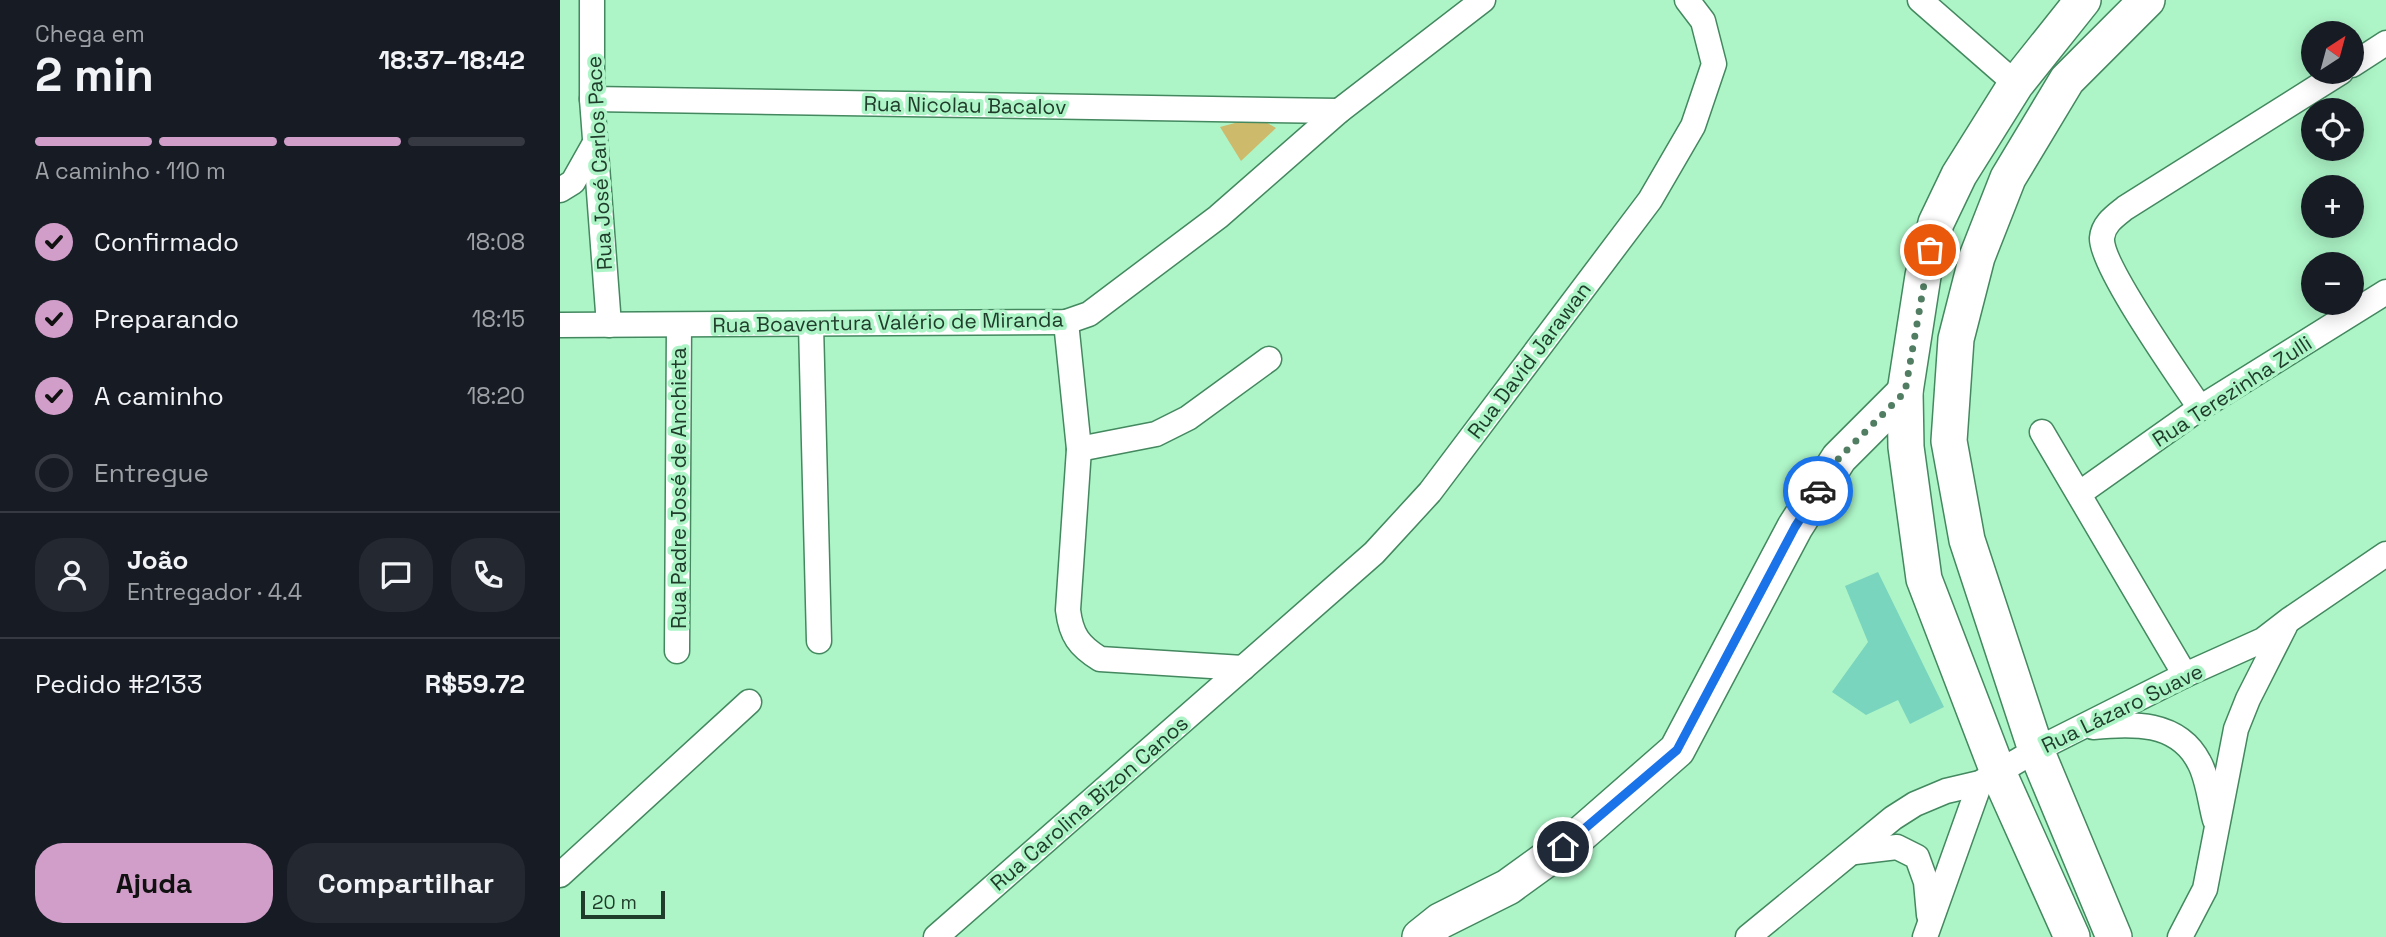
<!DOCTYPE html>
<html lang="pt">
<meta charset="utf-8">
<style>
:root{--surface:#171b24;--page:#242831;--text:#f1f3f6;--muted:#9ea1a6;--line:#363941;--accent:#d09ec9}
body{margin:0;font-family:"Space Grotesk",sans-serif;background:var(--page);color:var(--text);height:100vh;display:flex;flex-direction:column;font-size:26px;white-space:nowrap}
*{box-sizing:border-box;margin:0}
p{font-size:23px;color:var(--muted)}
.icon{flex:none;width:38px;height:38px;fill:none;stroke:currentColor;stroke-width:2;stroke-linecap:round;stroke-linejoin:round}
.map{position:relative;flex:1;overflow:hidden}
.drawer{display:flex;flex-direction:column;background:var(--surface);width:560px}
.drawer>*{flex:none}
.needle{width:46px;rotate:36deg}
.controls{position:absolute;left:1741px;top:21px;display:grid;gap:14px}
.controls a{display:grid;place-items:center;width:63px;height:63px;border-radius:50%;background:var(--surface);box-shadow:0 4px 18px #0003;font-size:35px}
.scale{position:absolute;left:21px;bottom:18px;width:84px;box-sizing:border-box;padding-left:7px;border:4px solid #203d2b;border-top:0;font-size:19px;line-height:24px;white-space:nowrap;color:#203d2b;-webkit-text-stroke:5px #adf5c7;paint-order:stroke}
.pin{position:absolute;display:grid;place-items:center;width:60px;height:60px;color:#fff;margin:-30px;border:4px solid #fff;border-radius:50%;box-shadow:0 2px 7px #0007}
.courier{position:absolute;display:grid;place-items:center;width:70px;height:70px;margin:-35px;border:5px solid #1a73e8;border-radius:50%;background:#fff;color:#222;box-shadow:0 2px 9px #0007}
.head em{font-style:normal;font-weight:600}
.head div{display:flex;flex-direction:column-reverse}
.head{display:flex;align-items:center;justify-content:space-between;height:119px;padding:0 35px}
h1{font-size:46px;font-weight:600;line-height:52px}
.bar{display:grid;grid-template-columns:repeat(4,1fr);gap:10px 7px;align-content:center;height:84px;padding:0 35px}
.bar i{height:9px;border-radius:5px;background:var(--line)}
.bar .selected{background:var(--accent)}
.bar p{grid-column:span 4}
.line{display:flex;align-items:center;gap:18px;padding:0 35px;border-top:2px solid var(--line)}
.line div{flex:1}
.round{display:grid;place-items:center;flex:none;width:74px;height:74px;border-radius:28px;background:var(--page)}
ol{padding:0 35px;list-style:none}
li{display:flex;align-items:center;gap:21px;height:77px}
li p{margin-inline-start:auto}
li .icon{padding:7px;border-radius:50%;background:var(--accent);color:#111;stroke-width:4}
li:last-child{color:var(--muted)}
li i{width:38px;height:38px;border:4px solid var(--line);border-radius:50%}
.cta{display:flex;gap:14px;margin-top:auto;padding:14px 35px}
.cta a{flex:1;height:80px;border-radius:28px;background:var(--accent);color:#111;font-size:28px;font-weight:600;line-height:80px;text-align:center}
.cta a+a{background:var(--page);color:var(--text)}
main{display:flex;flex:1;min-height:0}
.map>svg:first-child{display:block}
.green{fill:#cdba6b}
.building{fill:#79d5be}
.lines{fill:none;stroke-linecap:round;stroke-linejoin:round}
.street-casing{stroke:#43885f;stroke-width:27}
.secondary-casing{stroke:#43885f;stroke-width:38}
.street{stroke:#fff;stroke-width:24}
.secondary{stroke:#fff;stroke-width:35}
.done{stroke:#517d62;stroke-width:7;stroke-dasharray:0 12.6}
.route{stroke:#1a73e8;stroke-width:9}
.labels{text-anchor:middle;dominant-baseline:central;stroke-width:7;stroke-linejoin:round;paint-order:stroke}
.street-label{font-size:21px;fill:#203d2b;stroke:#adf5c7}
</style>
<main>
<section class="drawer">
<div class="head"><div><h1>2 min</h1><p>Chega em</p></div><em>18:37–18:42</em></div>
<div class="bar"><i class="selected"></i><i class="selected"></i><i class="selected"></i><i></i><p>A caminho · 110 m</p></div>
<ol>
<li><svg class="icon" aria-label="check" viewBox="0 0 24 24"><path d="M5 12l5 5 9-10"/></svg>Confirmado<p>18:08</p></li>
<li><svg class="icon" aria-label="check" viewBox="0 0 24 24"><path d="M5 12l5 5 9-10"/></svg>Preparando<p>18:15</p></li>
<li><svg class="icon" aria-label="check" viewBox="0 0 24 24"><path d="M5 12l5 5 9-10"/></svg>A caminho<p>18:20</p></li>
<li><i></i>Entregue</li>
</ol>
<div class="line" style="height:126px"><a class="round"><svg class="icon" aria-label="person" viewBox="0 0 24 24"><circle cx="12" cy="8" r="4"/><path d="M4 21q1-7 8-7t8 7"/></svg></a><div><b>João</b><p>Entregador · 4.4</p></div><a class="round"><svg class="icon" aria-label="chat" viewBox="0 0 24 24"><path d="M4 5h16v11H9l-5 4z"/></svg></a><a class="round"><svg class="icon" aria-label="phone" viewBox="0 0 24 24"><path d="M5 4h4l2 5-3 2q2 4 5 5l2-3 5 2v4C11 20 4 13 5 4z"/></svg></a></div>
<div class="line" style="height:91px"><div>Pedido #2133</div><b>R$59.72</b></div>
<div class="cta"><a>Ajuda</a><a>Compartilhar</a></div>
</section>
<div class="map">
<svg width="1826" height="937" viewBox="0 0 1826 937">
<rect width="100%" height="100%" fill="#adf5c7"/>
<polygon class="green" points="697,117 716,128 681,161 660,127"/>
<polygon class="building" points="1318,572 1384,707 1350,724 1338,700 1306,715 1272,692 1308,642 1285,586"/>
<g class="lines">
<g class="street-casing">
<g id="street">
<polyline points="32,0 32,99 49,325"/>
<polyline points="1360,0 1456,84"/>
<polyline points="1792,65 1826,43"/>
<polyline points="32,99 779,111"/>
<polyline points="0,190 13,182 35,143"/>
<path d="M506 322 519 449 508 610C511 635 519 646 540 659L683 668"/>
<polyline points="0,325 506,322 529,314 658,217 779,111 923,0"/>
<polyline points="251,325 259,641"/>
<path d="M1640 408C1621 379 1540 265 1542 238 1543 224 1555 216 1565 208L1781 72"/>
<polyline points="1482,432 1625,675"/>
<polyline points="519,449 596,434 628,418 709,359"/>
<polyline points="1520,493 1640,408 1826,292"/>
<polyline points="117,651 119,325"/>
<path d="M1533 727C1572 723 1618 721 1639 762 1648 778 1650 802 1655 820"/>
<polyline points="1295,852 1337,847 1357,857 1366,882 1369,915"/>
<polyline points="0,875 189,702"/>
<polyline points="376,937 814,553 870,492 1090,200 1133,126 1154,64 1143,21 1127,0"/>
<polyline points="1188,937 1333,818 1355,804 1386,791 1420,783 1476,750 1625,675 1703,640 1729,620 1826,554"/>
<polyline points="1365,937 1420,783"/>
<polyline points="1620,937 1645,889 1676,729 1688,699 1725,626"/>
</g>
</g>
<g class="secondary-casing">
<g id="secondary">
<polyline points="860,937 880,921 948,887 1021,834 1117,750 1235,527 1279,458 1345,392"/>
<polyline points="1512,937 1438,772 1364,579 1346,447 1345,392 1363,276 1376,223 1399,175 1456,84 1523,0"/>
<polyline points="1554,937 1476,750 1407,540 1389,441 1396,339 1417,257 1448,178 1507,80 1587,0"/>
</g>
</g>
<use href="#street" class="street"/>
<use href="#secondary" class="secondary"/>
</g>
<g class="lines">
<polyline class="done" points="1258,491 1279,458 1345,392 1370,250"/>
<polyline class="route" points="1003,847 1117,750 1235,527 1258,491"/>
</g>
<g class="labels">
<g class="street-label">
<text transform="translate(405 105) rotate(1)">Rua Nicolau Bacalov</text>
<text transform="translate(39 163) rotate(-93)">Rua José Carlos Pace</text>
<text transform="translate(328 322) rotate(-1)">Rua Boaventura Valério de Miranda</text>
<text transform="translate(969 360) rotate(-53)">Rua David Jarawan</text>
<text transform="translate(1672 391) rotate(-33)">Rua Terezinha Zulli</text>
<text transform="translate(118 488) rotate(-90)">Rua Padre José de Anchieta</text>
<text transform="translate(1562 708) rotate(-26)">Rua Lázaro Suave</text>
<text transform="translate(529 803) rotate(-41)">Rua Carolina Bizon Canos</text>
</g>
</g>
</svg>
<div class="controls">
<a><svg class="needle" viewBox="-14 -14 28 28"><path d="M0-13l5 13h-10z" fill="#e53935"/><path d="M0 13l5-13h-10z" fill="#9ea1a6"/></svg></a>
<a><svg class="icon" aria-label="locate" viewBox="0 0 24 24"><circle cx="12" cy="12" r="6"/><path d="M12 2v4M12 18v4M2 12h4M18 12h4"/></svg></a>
<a>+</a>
<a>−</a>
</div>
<div class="scale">20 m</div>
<div class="pin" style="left:1370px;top:250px;background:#ea580c"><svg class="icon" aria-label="bag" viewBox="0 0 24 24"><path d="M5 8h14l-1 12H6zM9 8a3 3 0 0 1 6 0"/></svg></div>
<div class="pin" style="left:1003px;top:847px;background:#1f2937"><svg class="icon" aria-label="home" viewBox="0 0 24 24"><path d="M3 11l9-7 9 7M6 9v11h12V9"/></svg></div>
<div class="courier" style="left:1258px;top:491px"><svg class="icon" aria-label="car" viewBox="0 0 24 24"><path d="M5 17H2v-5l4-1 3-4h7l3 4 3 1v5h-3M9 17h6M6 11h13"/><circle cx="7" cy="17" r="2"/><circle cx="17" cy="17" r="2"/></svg></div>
</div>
</main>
